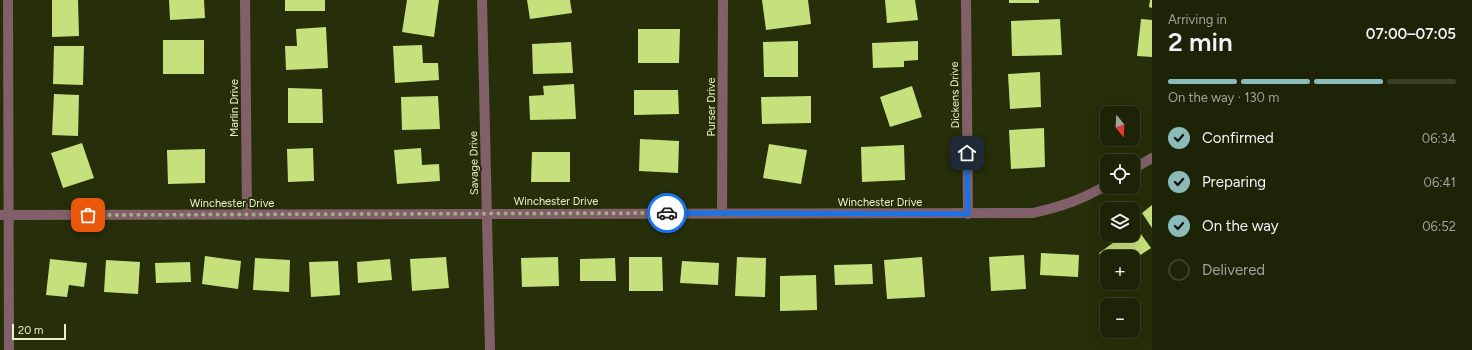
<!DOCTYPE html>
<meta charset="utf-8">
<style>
:root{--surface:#1c2307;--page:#292f15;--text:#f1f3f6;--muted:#a0a49b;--line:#3a4028;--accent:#8bbbb9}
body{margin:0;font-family:Figtree,sans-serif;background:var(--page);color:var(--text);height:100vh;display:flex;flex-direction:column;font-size:15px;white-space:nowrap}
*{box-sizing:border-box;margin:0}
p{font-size:13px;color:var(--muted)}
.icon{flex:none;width:22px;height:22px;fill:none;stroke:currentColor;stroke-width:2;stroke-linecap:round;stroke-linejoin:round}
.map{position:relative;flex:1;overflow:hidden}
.side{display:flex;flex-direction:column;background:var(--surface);width:320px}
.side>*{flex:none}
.needle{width:26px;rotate:162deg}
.fabs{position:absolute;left:1100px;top:106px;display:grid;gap:8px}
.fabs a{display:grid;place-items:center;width:40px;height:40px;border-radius:8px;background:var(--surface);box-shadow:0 4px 16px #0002,0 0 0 1px var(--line);font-size:20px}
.scale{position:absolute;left:12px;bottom:10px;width:54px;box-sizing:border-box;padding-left:4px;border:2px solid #e7f2ce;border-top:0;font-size:11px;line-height:14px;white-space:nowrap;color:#e7f2ce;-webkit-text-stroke:3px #262f09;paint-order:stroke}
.pin{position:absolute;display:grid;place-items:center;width:34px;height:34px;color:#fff;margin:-17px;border-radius:8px;box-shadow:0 2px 6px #0006}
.courier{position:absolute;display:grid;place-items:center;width:40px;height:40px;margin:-20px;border:3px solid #1a73e8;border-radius:50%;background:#fff;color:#222;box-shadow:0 1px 5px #0007}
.head em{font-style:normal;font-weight:600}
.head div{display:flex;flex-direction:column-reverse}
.head{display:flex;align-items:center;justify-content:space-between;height:68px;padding:0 16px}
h1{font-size:26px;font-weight:600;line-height:30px}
.bar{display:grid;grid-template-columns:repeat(4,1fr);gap:6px 4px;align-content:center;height:48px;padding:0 16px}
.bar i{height:5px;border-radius:3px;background:var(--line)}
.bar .selected{background:var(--accent)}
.bar p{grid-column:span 4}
ol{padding:0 16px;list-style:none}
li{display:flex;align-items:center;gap:12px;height:44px}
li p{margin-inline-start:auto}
li .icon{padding:4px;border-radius:50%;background:var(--accent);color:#111;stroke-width:4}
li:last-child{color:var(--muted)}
li i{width:22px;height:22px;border:2px solid var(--line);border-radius:50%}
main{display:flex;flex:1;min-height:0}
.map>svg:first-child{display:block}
.building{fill:#c6e17c}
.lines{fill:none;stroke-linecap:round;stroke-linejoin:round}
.street{stroke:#816069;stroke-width:10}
.done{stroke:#a3ae89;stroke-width:4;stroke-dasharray:0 7.2}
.route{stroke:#1a73e8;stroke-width:5}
.labels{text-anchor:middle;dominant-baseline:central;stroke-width:4;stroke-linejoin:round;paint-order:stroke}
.street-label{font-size:11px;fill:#e7f2ce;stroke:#262f09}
</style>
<main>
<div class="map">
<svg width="1152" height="350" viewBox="0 0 1152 350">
<rect width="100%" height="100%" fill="#262f09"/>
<g class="building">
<polygon points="52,0 78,0 79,36 52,37"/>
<polygon points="169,0 204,0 205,18 170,20"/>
<rect x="285" y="0" width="40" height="11"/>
<polygon points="407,0 439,0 434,37 402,32"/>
<polygon points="527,0 570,0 572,13 530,19"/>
<polygon points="762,0 808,0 811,24 766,30"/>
<polygon points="885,0 915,0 918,20 887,23"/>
<rect x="1009" y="0" width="30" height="3"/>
<polygon points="1150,0 1152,0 1152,8 1149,7"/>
<polygon points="1060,19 1062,55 1012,56 1011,21"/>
<polygon points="1141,19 1152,20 1152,57 1137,56"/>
<polygon points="326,27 328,68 286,70 285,46 297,46 296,29"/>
<polygon points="638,29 680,29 679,63 638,63"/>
<rect x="163" y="40" width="41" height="34"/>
<polygon points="798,41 798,77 764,77 763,42"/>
<polygon points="918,41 918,60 904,61 904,67 873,68 872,43"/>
<polygon points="571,42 573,73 533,74 532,44"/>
<polygon points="422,45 423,63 438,63 439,80 395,83 393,46"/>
<polygon points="54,46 84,46 83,85 53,84"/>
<polygon points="1040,72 1041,107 1010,109 1008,74"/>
<polygon points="574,84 576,119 530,120 529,96 544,95 543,86"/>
<polygon points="912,86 922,117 890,127 880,97"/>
<polygon points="288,88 322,89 323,123 288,123"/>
<polygon points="634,90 678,90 679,114 634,115"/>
<polygon points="54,94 79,95 78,136 52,135"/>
<polygon points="438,96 440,129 402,130 401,97"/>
<polygon points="811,96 811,123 762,124 761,97"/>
<polygon points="1044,128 1045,167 1011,169 1009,130"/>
<polygon points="640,139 679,141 678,173 639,171"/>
<polygon points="82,143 94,178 63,188 51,153"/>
<polygon points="769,144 807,150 801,184 763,178"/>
<polygon points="904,145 905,180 862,182 861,147"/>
<polygon points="313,148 314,181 288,182 287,149"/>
<polygon points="421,148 422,165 439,164 440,181 397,184 394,150"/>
<polygon points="205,149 205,183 168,184 167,150"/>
<polygon points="532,152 570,152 570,182 531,182"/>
<polygon points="1152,205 1152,228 1142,213"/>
<polygon points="1133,223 1151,248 1133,260 1133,257 1107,257 1107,264 1099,253 1117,240 1113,235 1133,235"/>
<polygon points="1041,253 1079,255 1078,277 1040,275"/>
<polygon points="1024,255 1026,289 991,291 989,257"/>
<polygon points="205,256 241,261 238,289 202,284"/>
<polygon points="446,257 449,288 412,291 410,259"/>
<polygon points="558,257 559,286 522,287 521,258"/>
<polygon points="629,257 662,257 663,291 629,291"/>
<polygon points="737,257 766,258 765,297 735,296"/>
<polygon points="922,257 925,297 887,299 884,260"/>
<polygon points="255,258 290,260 289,292 253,290"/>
<polygon points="615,258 616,281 580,281 580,259"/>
<polygon points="50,259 87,263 84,287 69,285 67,297 46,295"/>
<polygon points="390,259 392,280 358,283 357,262"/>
<polygon points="106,260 140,262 138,294 104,292"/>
<polygon points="338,261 340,295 311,297 309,262"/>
<polygon points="682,261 719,263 718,285 680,283"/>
<polygon points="190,262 191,282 156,283 155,263"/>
<polygon points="872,264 873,284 835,285 834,265"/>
<polygon points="816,275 817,310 780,311 780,276"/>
</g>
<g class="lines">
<g class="street">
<polyline points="8,0 9,350"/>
<polyline points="245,0 247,215"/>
<polyline points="482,0 490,350"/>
<polyline points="966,0 968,214"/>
<polyline points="1133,169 1152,158"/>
<polyline points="722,213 723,0"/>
<path d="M0 215 1033 213C1063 206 1081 200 1107 185"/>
</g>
</g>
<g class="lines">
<polyline class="done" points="88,215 667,213"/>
<polyline class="route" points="667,213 968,214 967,153"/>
</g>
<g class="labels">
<g class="street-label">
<text transform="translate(955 95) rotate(-91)">Dickens Drive</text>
<text transform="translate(711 107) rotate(-90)">Purser Drive</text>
<text transform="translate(234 108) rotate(-90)">Marlin Drive</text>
<text transform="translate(474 163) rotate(-91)">Savage Drive</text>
<text x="556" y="201">Winchester Drive</text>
<text x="880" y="202">Winchester Drive</text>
<text x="232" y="203">Winchester Drive</text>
</g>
</g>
</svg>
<div class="fabs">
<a><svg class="needle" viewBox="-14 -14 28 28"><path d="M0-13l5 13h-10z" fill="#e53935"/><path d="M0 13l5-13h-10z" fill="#a0a49b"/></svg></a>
<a><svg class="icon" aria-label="locate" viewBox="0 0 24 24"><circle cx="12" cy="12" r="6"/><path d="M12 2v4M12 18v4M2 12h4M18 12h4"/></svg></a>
<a><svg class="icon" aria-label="layers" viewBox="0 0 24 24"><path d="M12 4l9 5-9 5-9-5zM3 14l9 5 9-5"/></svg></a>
<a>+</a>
<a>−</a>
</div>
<div class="scale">20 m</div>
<div class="pin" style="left:88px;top:215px;background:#ea580c"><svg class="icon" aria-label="bag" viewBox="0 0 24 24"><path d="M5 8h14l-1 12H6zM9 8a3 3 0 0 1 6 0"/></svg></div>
<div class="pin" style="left:967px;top:153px;background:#1f2937"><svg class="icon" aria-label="home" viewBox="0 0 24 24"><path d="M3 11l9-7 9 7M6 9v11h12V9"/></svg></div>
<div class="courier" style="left:667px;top:213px"><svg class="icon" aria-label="car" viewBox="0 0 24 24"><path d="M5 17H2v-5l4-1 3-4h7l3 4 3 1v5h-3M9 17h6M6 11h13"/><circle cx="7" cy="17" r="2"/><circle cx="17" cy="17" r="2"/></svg></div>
</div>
<section class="side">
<div class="head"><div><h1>2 min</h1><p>Arriving in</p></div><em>07:00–07:05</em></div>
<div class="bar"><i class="selected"></i><i class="selected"></i><i class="selected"></i><i></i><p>On the way · 130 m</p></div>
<ol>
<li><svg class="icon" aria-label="check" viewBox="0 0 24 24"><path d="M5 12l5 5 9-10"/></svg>Confirmed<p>06:34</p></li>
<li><svg class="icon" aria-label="check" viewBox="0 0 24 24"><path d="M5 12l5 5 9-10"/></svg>Preparing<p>06:41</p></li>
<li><svg class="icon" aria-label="check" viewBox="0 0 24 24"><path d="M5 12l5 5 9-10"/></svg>On the way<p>06:52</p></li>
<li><i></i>Delivered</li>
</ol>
</section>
</main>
